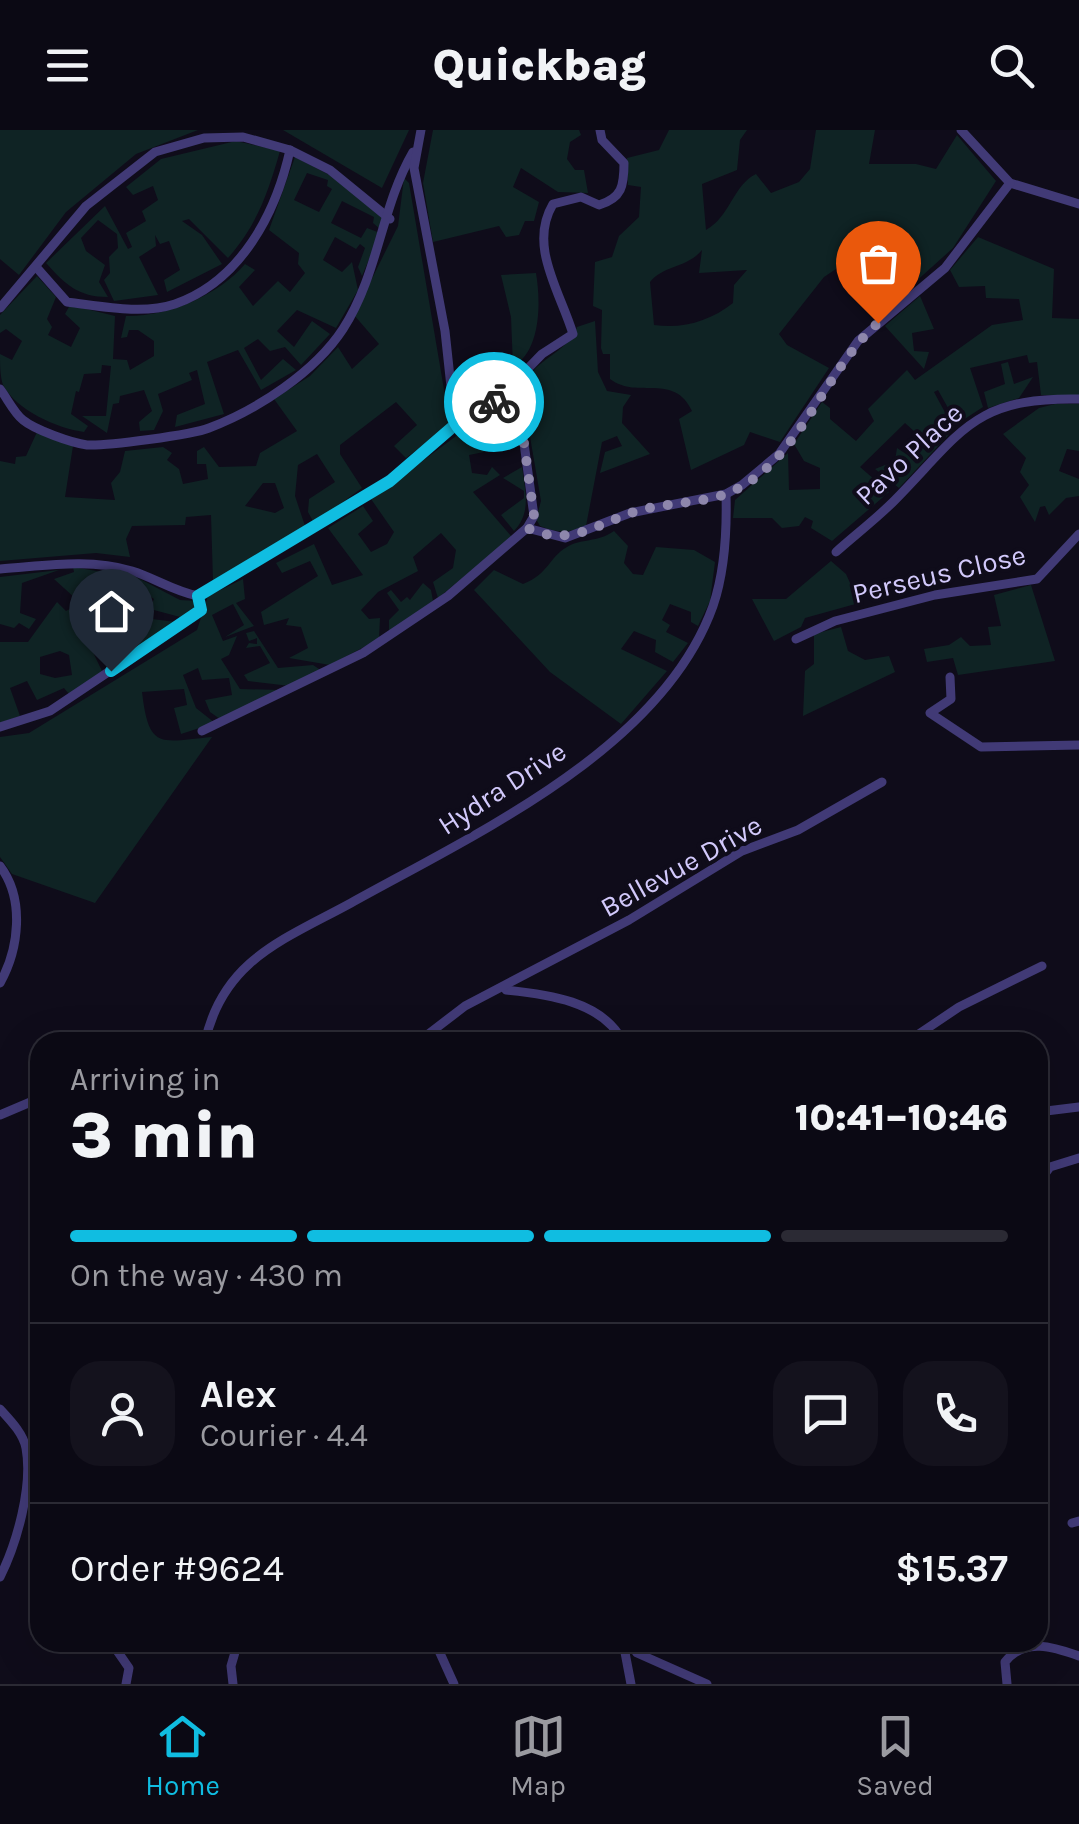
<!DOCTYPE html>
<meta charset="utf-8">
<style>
:root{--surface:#0b0914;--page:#14121d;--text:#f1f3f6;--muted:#9a9aa0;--line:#2b2a34;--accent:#10bde1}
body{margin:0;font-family:Karla,sans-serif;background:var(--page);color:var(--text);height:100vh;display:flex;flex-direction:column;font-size:38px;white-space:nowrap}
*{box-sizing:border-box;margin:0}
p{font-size:32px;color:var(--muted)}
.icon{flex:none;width:55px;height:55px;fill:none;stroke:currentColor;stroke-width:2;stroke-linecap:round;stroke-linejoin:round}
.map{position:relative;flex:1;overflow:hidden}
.panel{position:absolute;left:30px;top:902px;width:1018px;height:620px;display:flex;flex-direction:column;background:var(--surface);border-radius:30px;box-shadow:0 10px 40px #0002,0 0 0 2px var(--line)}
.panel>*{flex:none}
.pin{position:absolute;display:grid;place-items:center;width:85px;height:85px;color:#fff;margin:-102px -42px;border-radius:50% 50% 50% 0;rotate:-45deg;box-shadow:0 0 10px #0007}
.pin .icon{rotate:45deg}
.courier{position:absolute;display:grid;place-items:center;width:100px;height:100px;margin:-50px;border:8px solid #10bde1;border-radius:50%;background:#fff;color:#222;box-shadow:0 2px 12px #0007}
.headline em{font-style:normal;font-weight:800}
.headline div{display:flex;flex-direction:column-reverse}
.headline{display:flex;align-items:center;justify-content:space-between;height:170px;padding:0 40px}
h1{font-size:65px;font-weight:800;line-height:75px}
.bar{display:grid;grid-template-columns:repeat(4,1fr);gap:15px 10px;align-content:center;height:120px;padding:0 40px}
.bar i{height:12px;border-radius:8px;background:var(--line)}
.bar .current{background:var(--accent)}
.bar p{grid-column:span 4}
.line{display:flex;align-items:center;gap:25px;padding:0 40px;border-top:2px solid var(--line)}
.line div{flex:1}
.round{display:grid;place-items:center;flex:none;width:105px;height:105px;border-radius:30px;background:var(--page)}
header{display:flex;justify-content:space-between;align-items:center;height:130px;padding:0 40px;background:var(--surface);font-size:45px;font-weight:800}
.dock{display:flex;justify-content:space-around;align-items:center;height:140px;border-top:2px solid var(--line);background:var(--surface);font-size:28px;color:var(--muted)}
.dock a{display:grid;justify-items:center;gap:5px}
.dock .current{color:var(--accent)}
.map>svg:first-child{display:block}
.green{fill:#0f2324;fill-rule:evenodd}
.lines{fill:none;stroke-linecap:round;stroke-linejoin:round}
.minor{stroke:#413a76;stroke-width:9}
.done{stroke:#8e87ac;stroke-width:10;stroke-dasharray:0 18}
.route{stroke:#10bde1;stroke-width:12}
.labels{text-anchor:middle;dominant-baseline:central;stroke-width:8;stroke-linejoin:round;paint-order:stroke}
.street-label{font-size:28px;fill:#d2c9fb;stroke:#0f0c1a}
</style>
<header><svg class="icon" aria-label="menu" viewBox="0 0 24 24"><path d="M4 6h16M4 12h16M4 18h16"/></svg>Quickbag<svg class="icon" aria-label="search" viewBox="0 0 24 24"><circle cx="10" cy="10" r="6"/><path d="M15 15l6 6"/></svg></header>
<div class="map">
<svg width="1079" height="1554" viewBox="0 0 1079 1554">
<rect width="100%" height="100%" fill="#0f0c1a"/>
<g class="green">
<polygon points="0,0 198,0 136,24 66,82 19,145 0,129"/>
<polygon points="283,0 409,0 382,58"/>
<polygon points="433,0 579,0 581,5 570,12 567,29 575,40 584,40 588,63 558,62 521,38 513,57 539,72 534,91 525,91 519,105 506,107 499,96 433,112 423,53"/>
<path d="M669 0H747L740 10 737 40 702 54 706 100C730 87 733 55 756 44L771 63 799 52 810 39 816 0H875L869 34H916L936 39 957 5 996 51 953 118 902 164 866 119 824 147 779 204 787 215 829 238 780 312 750 302 744 315 691 340 679 289 692 281C674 242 638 270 610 249V224H603L601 218 602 180 593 176 595 132 612 127 619 106 639 87 641 57 628 55 627 28 659 20ZM702 120 699 143 747 140 734 155 733 173C710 191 684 199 654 195L650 152C664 135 687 138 702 120Z"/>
<path d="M236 11 280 21C268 63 257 95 228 128L189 89 182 91 202 105 222 134 167 162 164 150 180 140 169 111 160 114 155 105 156 116 139 127 158 165 114 171 104 150 110 143 109 127 118 118 117 104 98 90 81 108 86 121 105 135 99 152 108 167C78 167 65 154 46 133L105 76 128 119 132 117 126 103 146 91 142 81 158 70 153 56 133 65 126 57 161 29Z"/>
<path d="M295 27 341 51 386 88 380 99 373 93 374 87 342 71 331 93 361 108 367 98 380 103 362 146 358 137 365 118 360 114 356 119 335 107 323 130 342 142 352 132 358 160 336 198 297 180 277 201 294 217 312 191 330 204 301 235 285 217 270 221 258 209 244 218 261 250 283 229 296 240 261 260 238 220 207 232 224 284 175 297 177 285 205 274 197 240 189 243 192 250 158 264 163 281 154 300 140 301 139 292 152 281 144 260 120 266 119 273 113 274 107 303 82 286H106L111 236 102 235 101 243 84 244 79 262 76 261 71 284 88 296 84 302C57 298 17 281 3 255 0 246 0 234 0 224L12 230 22 211 6 199 0 203V185L37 146 56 167 47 189 52 197 48 205 71 217 80 198 65 184 70 175 115 186 113 229 127 230 130 240 154 226V211L138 200H129L127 207 121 208 126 186C167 187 219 165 245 134L255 140 239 157 253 176 278 151 290 162 305 143 298 134 299 123 269 100ZM307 43 328 50 327 56 332 59 319 82 294 70Z"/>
<path d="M404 48 409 53 450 295 406 328 394 316 417 295 396 272 340 315V324L362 358 314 393 308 382 309 369 335 352 317 324 298 335 295 366 305 396 213 451 211 385 186 387 185 395 132 396 126 409 130 427 96 423 0 431V331L15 334 16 327 26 326 37 302 73 316 65 367 115 370 111 353 120 342 125 321 163 317 172 323 167 330 179 339 183 354 208 349 206 334H197V321L204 317 219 337 256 336 260 323 297 301 274 269 310 246 338 217 352 239 379 214 354 185 398 96ZM263 353H275L284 378 275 383 245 376Z"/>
<polygon points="978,107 1054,139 1052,188 1079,189 1079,265 1041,265 1037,232 1029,233 1027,225 970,238 983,277 957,294 938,260 934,262 954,299 899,358 875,339 895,331 897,318 912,328 926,312 905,293 860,337 889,362 832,411 811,398 813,391 805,387 799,396 782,398 772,388 733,388 735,370 788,323 789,360 820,359 820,338 804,331 794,314 822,272 830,278 830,289 856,311 874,291 868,279 907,240 915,250 992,195 1023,190 1019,169 986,168 985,156 959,157 950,140"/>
<path d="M536 143C541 173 541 220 513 237L511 187 501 145Z"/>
<polygon points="920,166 934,199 912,203 914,221 929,222 924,239 885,196"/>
<path d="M595 191 598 242 607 261 631 265 623 277 622 293 650 324 600 343 605 322 622 316 617 306 602 312 586 396C569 403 557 403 540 396L536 389 541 371 522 260C530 230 569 223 577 197Z"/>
<polygon points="1008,232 1014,254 1033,247 1019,268 988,278 984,262 1005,254 1001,234"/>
<polygon points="1055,274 1079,274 1079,321 1067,319 1059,341 1079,349 1079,366 1066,368 1049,385 1045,376 1040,377 1035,392 1020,367 1029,355 1020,342 1026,328 1003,304 1039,278"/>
<polygon points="467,298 484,322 469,325 472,343 487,345 492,337 500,345 473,362 512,407 438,468 433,452 453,438 456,420 441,403 413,427 418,441 378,462 361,480 369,489 380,488 379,509 330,535 289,528 308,518 301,497 286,495 289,488 264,495 261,482 318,446 310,431 282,443 276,433 314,414 332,455 363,445 328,398 363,376 373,391 358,404 371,422 387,414 394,402 371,369"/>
<path d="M522 337C525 360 532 382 514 401L501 385 524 368V361L503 348Z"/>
<path d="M614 401 628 416 624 433 633 444 643 445 656 417 694 420 715 432 710 471 698 496 691 492V482L670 474 662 490 670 495 666 502 688 513 673 532 655 522 656 510 634 501 621 519 667 541 621 594 550 542 474 460 494 440 523 454C549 444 548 428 567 417 581 408 597 413 614 401Z"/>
<polygon points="831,431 846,444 859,473 805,488 801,497 774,511 752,469 786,469"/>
<path d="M73 437 138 448 180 470 197 471V479L184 488 150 479 154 469 144 462 130 470 127 467 118 484 141 494 144 488 176 492 111 538 106 524 116 515 110 501 88 512 103 543 69 564 64 558 37 570 27 551 10 558 20 586 0 593V512H28L57 472 66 481 74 477 75 468 54 449 74 442ZM60 521 69 525 72 545 55 548 40 544V527Z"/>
<polygon points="59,440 22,453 20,483 36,489 29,499 19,493 14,498 0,494 0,447"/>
<path d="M243 449 245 469 236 473 254 496 225 507 244 495 233 474 212 485 223 511 237 506 229 525 221 529 240 559 280 560 220 589 210 582 205 570 232 565 229 548 202 550 198 538 183 545 196 578 215 593 181 604 174 578 187 575 184 559 142 562C149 620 159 612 212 607L95 773 12 744 0 727V607L29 603 197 500 208 466Z"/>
<polygon points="423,453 431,460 433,471 389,502 389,490 399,480 387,463 391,460 401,472 407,467 410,470"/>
<polygon points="1031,455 1055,531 958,545 953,528 927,532 924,519 949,515 961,507 970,516 991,515 988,497 1001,496 994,465"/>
<polygon points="841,497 848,521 865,530 889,526 895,542 803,586 805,541 814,534 814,504"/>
<polygon points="254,501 278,538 313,535 322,541 290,556 248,551 244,545 270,533 260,516 246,518 249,513 257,514 257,508 249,511 246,503"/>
</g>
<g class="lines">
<g class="minor">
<polyline points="961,0 1010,53 1079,74"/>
<path d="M37 138 67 172C101 176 142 185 175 174 241 151 276 83 290 20"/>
<polyline points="0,178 86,76 155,22 204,8 243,7 290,20 330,40 390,89"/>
<path d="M0 259C7 268 14 283 23 290 35 300 72 313 87 315 106 316 192 305 209 298 257 280 315 242 343 199 379 143 381 77 413 22"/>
<path d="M505 262 542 224 573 204C560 161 528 116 553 74L581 67 599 75C622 68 624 56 624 33L602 10 600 0"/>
<polyline points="527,398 565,408 630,383 726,364 742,355 779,324 858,211 945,138 1010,53"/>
<path d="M836 422C855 405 876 389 894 371 962 302 973 267 1079 269"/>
<path d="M0 439C45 436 88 428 132 441 155 448 173 461 198 466L390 351 455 294 445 201 414 38 421 0"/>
<polyline points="796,509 835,491 935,465 1037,449 1079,404"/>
<polyline points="950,547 951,569 930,583 981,617 1079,615"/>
<polyline points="0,597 50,581 201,480 198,466"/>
<polyline points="202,601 363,523 448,466 527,398 534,386 519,277 505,262 479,285 455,294"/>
<path d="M0 736C25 769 19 819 0 853"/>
<path d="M506 860C546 864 603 871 623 912"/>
<path d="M205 912C223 830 283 810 351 773 475 704 662 619 713 476 725 441 727 401 726 364"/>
<polyline points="418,912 465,876 629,790 742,721 798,700 882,652"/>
<polyline points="907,912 959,877 1042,836"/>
<polyline points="1038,982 1079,977"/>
<polyline points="0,985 40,968"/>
<polyline points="1038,1053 1050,1037 1079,1028"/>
<path d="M0 1279C10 1290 23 1303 26 1318 33 1356 17 1413 0 1447"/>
<polyline points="1072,1393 1079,1391"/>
<polyline points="111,1512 129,1538 126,1554"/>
<polyline points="435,1512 454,1554"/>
<polyline points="623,1512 631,1554"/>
<polyline points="629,1512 637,1523 707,1554"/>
<polyline points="233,1554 231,1536 238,1512"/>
<path d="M1007 1554 1005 1532C1024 1507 1054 1517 1079 1526"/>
</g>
</g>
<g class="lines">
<path class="done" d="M494 272 505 262 519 277 534 386 527 398C566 416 591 398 628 384 660 372 695 375 726 364 799 336 823 241 878 193"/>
<polyline class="route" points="111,541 201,480 198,466 390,351 456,294 480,285 494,272"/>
</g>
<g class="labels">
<g class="street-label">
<text transform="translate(909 324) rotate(-43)">Pavo Place</text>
<text transform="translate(939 444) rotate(-13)">Perseus Close</text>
<text transform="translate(502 658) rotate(-33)">Hydra Drive</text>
<text transform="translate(681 736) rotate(-29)">Bellevue Drive</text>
</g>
</g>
</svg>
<div class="pin" style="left:878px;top:193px;background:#ea580c"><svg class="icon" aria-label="bag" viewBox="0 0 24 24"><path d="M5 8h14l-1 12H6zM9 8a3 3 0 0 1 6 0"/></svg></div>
<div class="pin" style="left:111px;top:541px;background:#1f2937"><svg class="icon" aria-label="home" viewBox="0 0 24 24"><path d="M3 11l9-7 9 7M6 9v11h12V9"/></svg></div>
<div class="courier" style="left:494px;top:272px"><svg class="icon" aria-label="bike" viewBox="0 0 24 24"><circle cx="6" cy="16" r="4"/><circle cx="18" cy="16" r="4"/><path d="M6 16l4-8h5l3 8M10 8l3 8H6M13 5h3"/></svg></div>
<section class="panel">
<div class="headline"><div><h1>3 min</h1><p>Arriving in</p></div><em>10:41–10:46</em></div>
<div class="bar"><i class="current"></i><i class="current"></i><i class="current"></i><i></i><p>On the way · 430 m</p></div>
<div class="line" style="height:180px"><a class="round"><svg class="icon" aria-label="person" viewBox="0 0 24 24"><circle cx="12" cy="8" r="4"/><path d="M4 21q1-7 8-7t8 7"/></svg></a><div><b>Alex</b><p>Courier · 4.4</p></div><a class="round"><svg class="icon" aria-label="chat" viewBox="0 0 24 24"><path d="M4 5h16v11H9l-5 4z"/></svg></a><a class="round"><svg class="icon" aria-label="phone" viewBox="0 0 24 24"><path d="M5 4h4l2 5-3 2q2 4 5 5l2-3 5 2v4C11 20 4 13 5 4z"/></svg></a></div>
<div class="line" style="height:130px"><div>Order #9624</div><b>$15.37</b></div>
</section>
</div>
<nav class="dock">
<a class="current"><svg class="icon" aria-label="home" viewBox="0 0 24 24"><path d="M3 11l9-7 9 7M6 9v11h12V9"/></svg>Home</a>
<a><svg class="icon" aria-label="map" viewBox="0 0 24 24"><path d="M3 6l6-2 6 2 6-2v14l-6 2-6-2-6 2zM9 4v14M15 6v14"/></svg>Map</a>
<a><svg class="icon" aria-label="saved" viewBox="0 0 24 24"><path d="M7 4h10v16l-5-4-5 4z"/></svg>Saved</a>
</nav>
